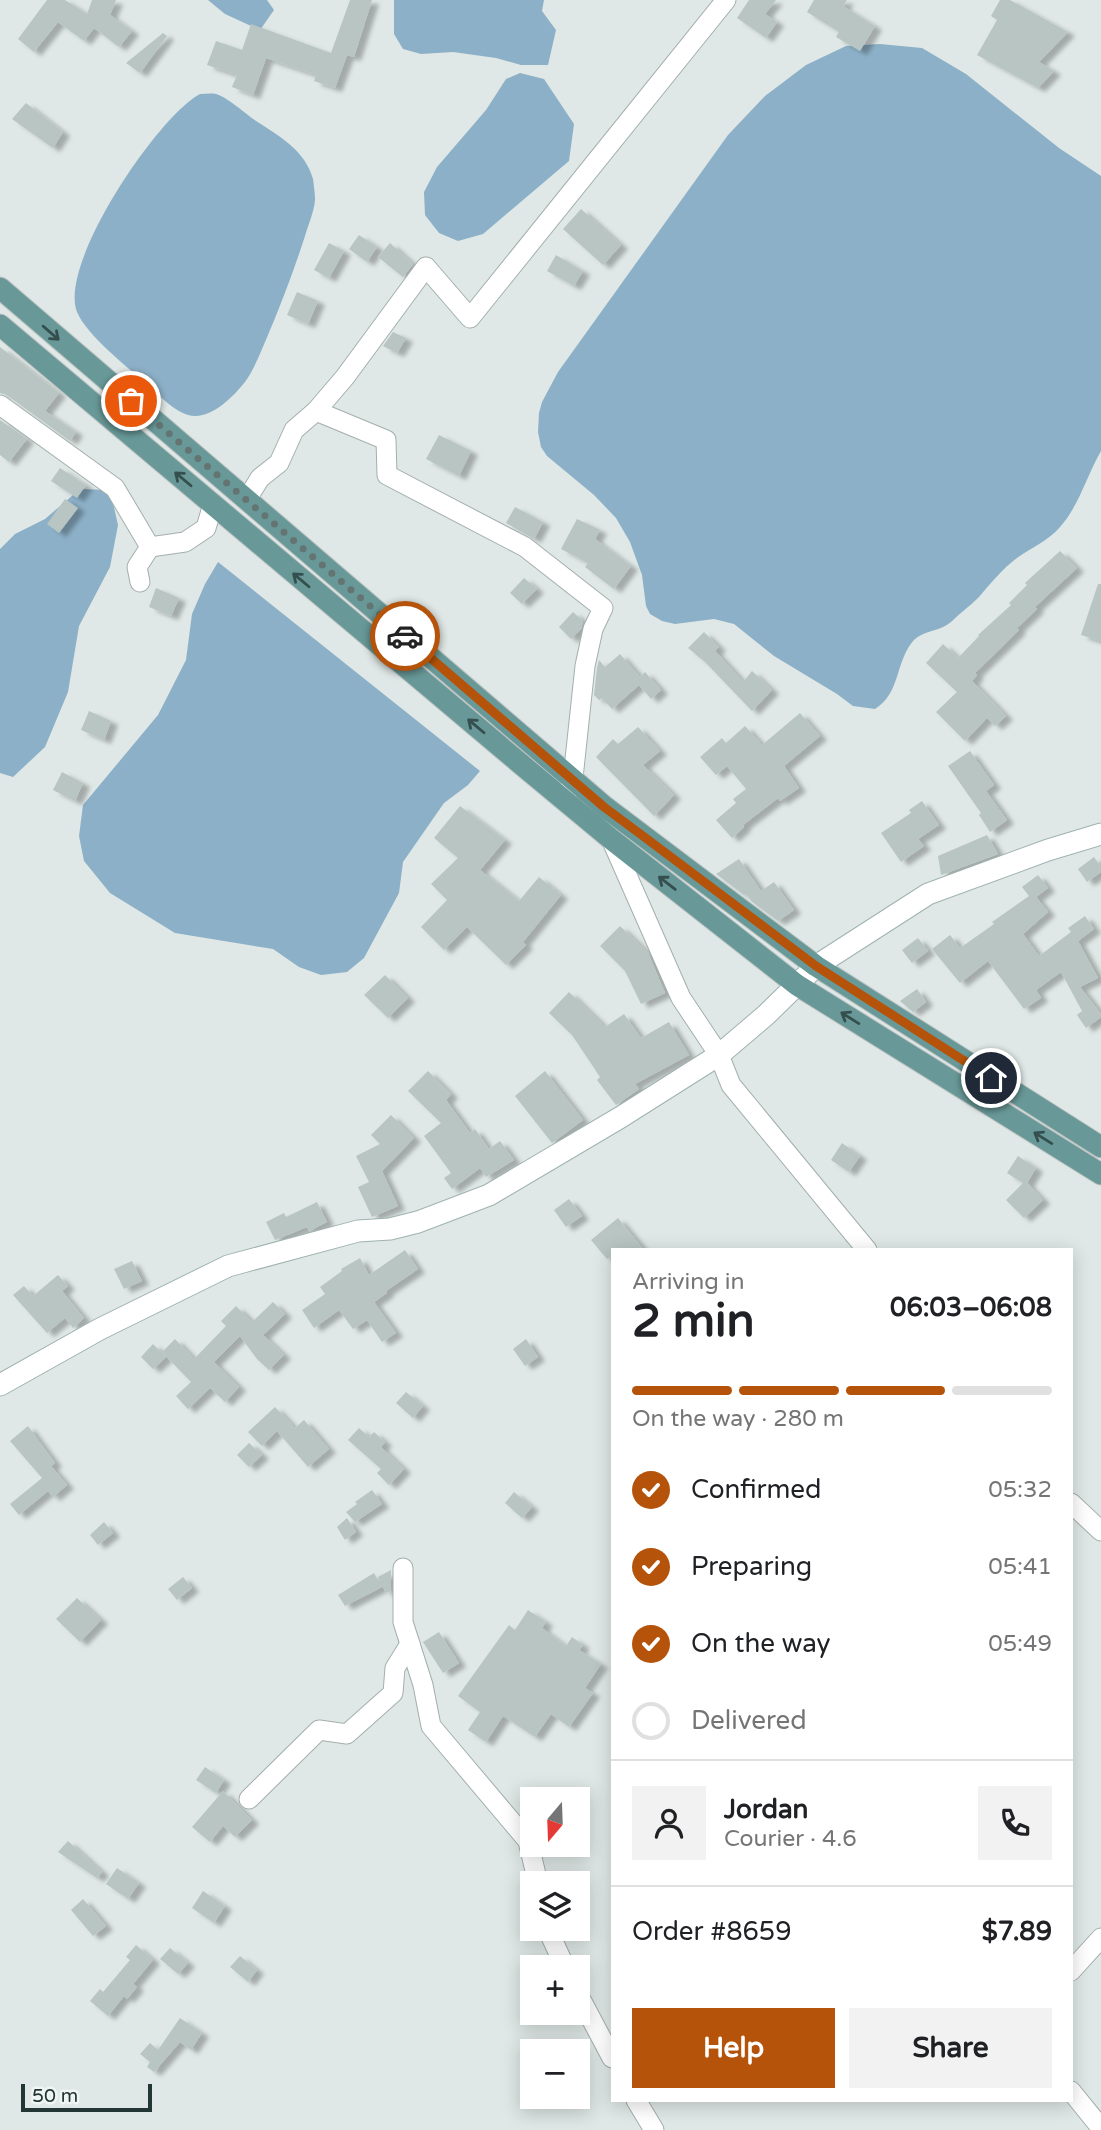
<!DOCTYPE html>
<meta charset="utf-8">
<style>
:root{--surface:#fff;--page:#f2f2f2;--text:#202124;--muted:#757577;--line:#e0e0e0;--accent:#b45309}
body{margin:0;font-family:"Varela Round",sans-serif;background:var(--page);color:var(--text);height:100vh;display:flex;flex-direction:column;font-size:26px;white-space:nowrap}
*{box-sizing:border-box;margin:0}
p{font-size:23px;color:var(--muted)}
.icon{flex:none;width:38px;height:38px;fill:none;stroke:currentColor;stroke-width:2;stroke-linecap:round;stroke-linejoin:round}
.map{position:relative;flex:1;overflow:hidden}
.side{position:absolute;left:611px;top:1248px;width:462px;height:854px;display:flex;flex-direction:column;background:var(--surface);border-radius:0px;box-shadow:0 4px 18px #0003}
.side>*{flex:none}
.needle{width:46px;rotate:199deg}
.tools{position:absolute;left:520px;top:1787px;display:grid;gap:14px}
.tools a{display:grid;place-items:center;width:70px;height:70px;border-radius:0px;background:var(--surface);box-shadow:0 4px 18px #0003;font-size:35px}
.scale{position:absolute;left:21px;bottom:18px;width:131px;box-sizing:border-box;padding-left:7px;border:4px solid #223635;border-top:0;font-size:19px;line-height:24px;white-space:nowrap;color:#223635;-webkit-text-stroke:5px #eff5f3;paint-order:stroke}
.pin{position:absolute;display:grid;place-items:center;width:60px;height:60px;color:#fff;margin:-30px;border:4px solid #fff;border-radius:50%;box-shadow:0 2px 7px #0007}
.courier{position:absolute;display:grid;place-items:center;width:70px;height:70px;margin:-35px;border:5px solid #b45309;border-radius:50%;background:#fff;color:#222;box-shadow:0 2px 9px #0007}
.headline em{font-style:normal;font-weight:700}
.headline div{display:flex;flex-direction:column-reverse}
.headline{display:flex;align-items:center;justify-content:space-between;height:119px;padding:0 21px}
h1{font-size:46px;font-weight:700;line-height:52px}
.bar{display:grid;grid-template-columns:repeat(4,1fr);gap:10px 7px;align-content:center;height:84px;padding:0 21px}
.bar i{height:9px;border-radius:5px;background:var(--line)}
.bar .selected{background:var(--accent)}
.bar p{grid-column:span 4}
.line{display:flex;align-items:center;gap:18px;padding:0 21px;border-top:2px solid var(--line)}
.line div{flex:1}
.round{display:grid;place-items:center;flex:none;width:74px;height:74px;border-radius:0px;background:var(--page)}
ol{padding:0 21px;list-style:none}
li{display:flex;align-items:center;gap:21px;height:77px}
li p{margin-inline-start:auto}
li .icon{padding:7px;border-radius:50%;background:var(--accent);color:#fff;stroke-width:4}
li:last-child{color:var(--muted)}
li i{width:38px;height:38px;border:4px solid var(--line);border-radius:50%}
.cta{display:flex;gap:14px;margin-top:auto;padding:14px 21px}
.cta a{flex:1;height:80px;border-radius:0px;background:var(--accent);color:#fff;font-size:28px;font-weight:700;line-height:80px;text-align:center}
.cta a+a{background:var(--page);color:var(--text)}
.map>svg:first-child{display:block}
.water{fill:#8cb0c7}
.building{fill:#b8c5c3;filter:url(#shadow)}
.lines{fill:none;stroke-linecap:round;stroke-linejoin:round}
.street-casing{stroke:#a3afad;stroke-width:21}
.secondary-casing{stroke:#9fb2b0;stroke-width:23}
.primary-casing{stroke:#bdc3c2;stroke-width:23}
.street{stroke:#fff;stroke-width:19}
.secondary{stroke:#fff;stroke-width:21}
.primary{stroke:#689998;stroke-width:21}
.oneway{stroke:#344f4e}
.done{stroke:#647473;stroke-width:7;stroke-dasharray:0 12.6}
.route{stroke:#b45309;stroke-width:9}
</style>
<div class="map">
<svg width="1101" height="2130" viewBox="0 0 1101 2130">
<defs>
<filter id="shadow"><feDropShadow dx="7" dy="4" stdDeviation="2" flood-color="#0004"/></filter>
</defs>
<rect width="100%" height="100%" fill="#dfe8e6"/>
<g class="water">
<polygon points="208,0 267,0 274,10 260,30 225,14"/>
<polygon points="394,0 544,0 542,11 556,30 548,65 521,65 496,58 453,52 421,54 403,49 394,34"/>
<path d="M880 44 922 48 966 74 1059 148 1101 176V451C1087 475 1079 506 1060 527 1049 540 1031 548 1017 558 1002 569 991 583 979 597 970 606 960 613 951 622 939 632 924 630 914 640 895 661 901 693 875 709L853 706 837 694 774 656 734 624 714 619 675 624 662 621 650 614 646 606 642 575 630 542 616 518 594 495 547 456 541 447 538 432 539 413 542 402 558 372 728 135 765 96 806 65 846 46Z"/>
<polygon points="520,73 544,79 574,124 569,161 483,234 458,241 439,233 425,215 424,192 437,167 486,110 506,79"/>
<path d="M200 94C205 94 211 93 216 94 227 97 246 114 256 121 279 136 305 150 313 179 314 186 315 194 315 200 314 212 308 225 305 236 294 270 282 302 268 335 261 351 255 368 245 382 233 397 210 421 188 415 174 411 161 397 150 387 130 369 87 336 77 312 58 264 158 116 200 94Z"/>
<polygon points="80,489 110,490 118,525 110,567 79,626 68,692 45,747 13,777 0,773 0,549 15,534 45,519"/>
<polygon points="218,562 480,771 468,785 444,803 403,862 399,893 364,958 347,972 321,975 299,967 273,949 175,933 110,893 84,861 79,836 83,805 158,715 186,660 192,614 205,584"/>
</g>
<g class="building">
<polygon points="47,0 65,0 87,14 92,0 116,0 110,15 132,31 119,47 94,28 84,41 58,22 34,52 18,39"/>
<polygon points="350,0 372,0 354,57 347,55 335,88 314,81 316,75 266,58 253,95 232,87 237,75 207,65 216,41 242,50 251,24 331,53"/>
<polygon points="749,0 776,0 765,14 777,22 766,38 737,18"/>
<polygon points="814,0 847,0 843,6 875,26 860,51 836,37 839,32 807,12"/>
<polygon points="1000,0 1010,0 1068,32 1039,62 1054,71 1038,88 977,55 997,20 991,16"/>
<polygon points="163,33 167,36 140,73 126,63"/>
<polygon points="26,103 63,132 53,148 12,119"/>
<polygon points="581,209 621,245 603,265 563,229"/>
<polygon points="359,235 377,247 367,262 349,249"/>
<polygon points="329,243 344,251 329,278 314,270"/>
<polygon points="390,243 413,264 403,277 378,257"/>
<polygon points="556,255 583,271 574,286 547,271"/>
<polygon points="297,292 318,301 308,324 287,315"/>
<polygon points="393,332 406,338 397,353 383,346"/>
<polygon points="0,347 59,393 45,411 76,432 70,441 7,395 0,393"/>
<polygon points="0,420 27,439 9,462 0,455"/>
<polygon points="439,435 471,451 459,476 426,459"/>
<polygon points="60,468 86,485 77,498 51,481"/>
<polygon points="65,499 78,508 59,533 47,524"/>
<polygon points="515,507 543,522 534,539 506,523"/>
<polygon points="577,519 600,530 595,539 631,566 614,589 585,567 588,563 561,549"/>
<polygon points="1060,551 1077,568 1035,607 1037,609 1017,628 1019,630 975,673 977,675 972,681 1006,716 995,726 987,718 965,741 936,712 957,692 926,663 943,644 958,658 979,636 978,635 1011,605 1009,603 1027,585 1025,583"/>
<polygon points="524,578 537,589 522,604 510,593"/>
<polygon points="1098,584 1101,584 1101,641 1081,635"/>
<polygon points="156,588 179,598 171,616 149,607"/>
<polygon points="573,612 583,621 581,629 571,639 559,627"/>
<polygon points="704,632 719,647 715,651 743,682 752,671 772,690 752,711 705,662 688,648"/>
<polygon points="620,654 640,677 645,672 661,690 651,699 639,685 612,709 602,698 599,700 594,695 597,668 599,660 605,667"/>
<polygon points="89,711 111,721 104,740 81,730"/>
<polygon points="800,713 820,736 784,766 799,788 780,801 778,798 743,825 744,827 732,838 716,820 736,803 733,799 746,789 727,766 716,775 700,757 722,738 726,743 745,726 762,745"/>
<polygon points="638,727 660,751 643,765 674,795 654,816 596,757 613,739 618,744"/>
<polygon points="970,751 994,785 986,791 1007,820 990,832 979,815 981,813 948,766"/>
<polygon points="62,772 83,783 75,801 53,790"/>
<polygon points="922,801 939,825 918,839 924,846 901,862 881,833 911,813 909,810"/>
<polygon points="460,806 505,840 480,870 519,901 539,877 561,895 523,942 526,945 506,965 467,927 444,950 421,927 447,900 431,884 458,858 434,838"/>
<polygon points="987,835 998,854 941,875 938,856"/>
<polygon points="1094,857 1101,867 1101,872 1087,882 1078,869"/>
<polygon points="739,859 761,891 774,882 794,910 778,921 751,901 746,893 744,895 716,874"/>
<polygon points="1038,875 1048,888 1036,897 1048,912 1023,934 1039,956 1071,932 1068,928 1085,916 1094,929 1078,941 1098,978 1080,987 1101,1014 1101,1017 1086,1028 1077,1015 1082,1011 1061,972 1036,990 1041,998 1024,1009 988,961 960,983 932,949 950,935 960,948 994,924 992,922 1029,896 1022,887"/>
<polygon points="620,926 648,953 665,993 641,1004 625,971 600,946"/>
<polygon points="918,938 928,951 912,963 902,950"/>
<polygon points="385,975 408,998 388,1018 364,995"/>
<polygon points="917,989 926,1002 913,1012 900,1001"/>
<polygon points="569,992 605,1027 624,1014 641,1038 669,1022 689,1055 635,1084 639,1089 616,1105 597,1080 600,1077 572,1035 549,1013"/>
<polygon points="428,1071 451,1094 446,1100 470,1133 475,1129 489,1149 500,1141 514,1160 486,1177 480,1168 452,1189 444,1178 451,1173 424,1136 441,1123 408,1091"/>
<polygon points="545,1071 583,1120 552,1143 515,1096"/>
<polygon points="391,1115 414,1138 382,1171 398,1206 372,1217 358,1187 369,1182 356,1156 380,1144 371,1135"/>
<polygon points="842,1143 860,1156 849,1172 831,1160"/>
<polygon points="1018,1156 1036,1168 1027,1183 1043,1200 1024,1218 1006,1200 1023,1183 1007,1173"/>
<polygon points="569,1199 582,1216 566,1227 554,1210"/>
<polygon points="317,1202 327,1222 309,1231 307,1227 275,1240 266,1222 284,1213 286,1217"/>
<polygon points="618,1218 644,1250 612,1250 612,1255 607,1259 591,1240"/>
<polygon points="405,1250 418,1269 386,1291 387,1293 374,1302 396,1333 382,1342 367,1320 353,1329 339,1310 314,1328 302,1310 325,1294 320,1287 342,1271 341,1269 360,1258 369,1275"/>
<polygon points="132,1261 142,1281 124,1289 114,1269"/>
<polygon points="58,1275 68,1286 62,1291 84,1318 73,1328 65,1318 47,1333 13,1295 24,1286 33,1296"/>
<polygon points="273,1302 285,1314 263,1335 284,1355 269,1370 257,1359 240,1336 214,1362 239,1387 225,1402 210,1388 188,1409 176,1396 191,1382 162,1352 175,1339 194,1359 226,1326 221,1321 236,1306 252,1322"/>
<polygon points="526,1339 538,1357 525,1366 513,1349"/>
<polygon points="153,1344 166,1357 153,1369 141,1357"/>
<polygon points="406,1392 423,1406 413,1418 396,1403"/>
<polygon points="275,1407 295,1428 304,1420 329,1449 308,1467 277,1431 262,1446 248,1432"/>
<polygon points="28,1426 55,1463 51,1466 67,1485 53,1497 48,1491 19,1515 10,1504 42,1478 10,1441"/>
<polygon points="359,1428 369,1437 374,1432 385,1442 381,1447 404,1469 389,1485 377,1473 381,1469 348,1440"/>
<polygon points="249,1443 262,1455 249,1467 237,1455"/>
<polygon points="372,1490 382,1504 355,1522 346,1512 357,1504 355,1502"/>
<polygon points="514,1492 532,1507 522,1518 505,1503"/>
<polygon points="347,1518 356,1532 345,1540 337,1527"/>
<polygon points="104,1522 113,1533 98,1545 90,1535"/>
<polygon points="391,1570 391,1591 386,1593 378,1577"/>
<polygon points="374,1573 382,1587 345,1606 338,1595"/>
<polygon points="183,1577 192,1588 177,1600 168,1589"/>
<polygon points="77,1598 101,1620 80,1642 56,1619"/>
<polygon points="528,1610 546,1622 542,1628 566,1646 572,1637 583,1645 579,1650 601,1664 585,1688 593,1693 569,1727 551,1714 535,1737 503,1716 486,1742 468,1730 480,1712 458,1696 509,1625 515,1630"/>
<polygon points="439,1632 459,1663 443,1673 423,1642"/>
<polygon points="205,1767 224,1780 216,1793 196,1780"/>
<polygon points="223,1791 252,1820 235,1837 223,1826 210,1842 192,1827"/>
<polygon points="68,1841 102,1872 97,1878 58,1852"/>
<polygon points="117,1868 139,1883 128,1899 106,1884"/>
<polygon points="203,1891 225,1906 214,1923 192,1908"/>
<polygon points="83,1899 106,1926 93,1936 71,1910"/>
<polygon points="136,1945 153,1960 133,1984 137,1987 127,1999 124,1996 108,2016 90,2001 100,1989 103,1992 130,1960 126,1957"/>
<polygon points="170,1948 188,1963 178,1974 160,1959"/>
<polygon points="240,1956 257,1970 248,1982 230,1967"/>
<polygon points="180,2018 202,2033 191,2050 180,2042 154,2072 147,2067 150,2062 140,2054 150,2043 158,2050"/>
</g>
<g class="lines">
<g class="street-casing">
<g id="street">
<polyline points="0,405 115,488 150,547 185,542 206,528 213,504"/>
<polyline points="316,411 345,377 426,267 470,318 726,0"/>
<polyline points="247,499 260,478 279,463 294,430 316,411 386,440 387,475 525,547 603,608 593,629 585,666 573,778 567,793"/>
<polyline points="140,582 137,567 150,547"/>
<polyline points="611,839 681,998 719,1055 731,1085 867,1250"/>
<polyline points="1071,1503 1101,1531"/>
<polyline points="403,1568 403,1622 423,1685 431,1726 528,1841 538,1883"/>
<polyline points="249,1799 319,1730 347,1734 393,1693 395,1668 410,1644"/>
<polyline points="547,1928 565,1967"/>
<polyline points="1071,1971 1101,1938"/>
<polyline points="578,1994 612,2058"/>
<polyline points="1071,2091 1101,2128"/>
<polyline points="636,2100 654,2130"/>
</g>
</g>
<g class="secondary-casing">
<polyline id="secondary" points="0,1385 100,1329 228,1266 358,1231 390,1229 418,1222 489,1195 621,1117 719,1055 766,1015 816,966 928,894 1048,850 1101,834"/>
</g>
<g class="primary-casing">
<g id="primary">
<polyline points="0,288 605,807 816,966 1101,1147"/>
<polyline points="0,325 528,770 611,839 797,985 1101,1174"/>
</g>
</g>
<use href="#street" class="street"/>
<use href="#secondary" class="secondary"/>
<use href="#primary" class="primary"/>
</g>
<defs><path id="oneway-shaft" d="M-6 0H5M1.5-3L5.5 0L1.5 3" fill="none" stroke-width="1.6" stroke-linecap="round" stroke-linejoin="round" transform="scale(1.75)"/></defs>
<g class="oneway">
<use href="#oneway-shaft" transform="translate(51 333) rotate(41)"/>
<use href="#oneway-shaft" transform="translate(183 479) rotate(-140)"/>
<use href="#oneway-shaft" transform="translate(301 580) rotate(-140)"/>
<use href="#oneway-shaft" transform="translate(476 726) rotate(-140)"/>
<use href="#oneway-shaft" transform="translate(667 883) rotate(-142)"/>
<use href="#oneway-shaft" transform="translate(850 1018) rotate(-148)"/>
<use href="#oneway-shaft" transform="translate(1043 1138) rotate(-148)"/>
</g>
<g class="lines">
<polyline class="done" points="131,401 405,636"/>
<polyline class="route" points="405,636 604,807 647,839 816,966 991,1078"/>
</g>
</svg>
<div class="tools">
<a><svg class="needle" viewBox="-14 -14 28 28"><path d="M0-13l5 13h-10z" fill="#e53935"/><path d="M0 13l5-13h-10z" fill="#757577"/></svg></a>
<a><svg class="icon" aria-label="layers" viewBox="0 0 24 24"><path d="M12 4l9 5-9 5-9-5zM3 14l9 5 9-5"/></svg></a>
<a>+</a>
<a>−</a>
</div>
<div class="scale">50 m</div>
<div class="pin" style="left:131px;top:401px;background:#ea580c"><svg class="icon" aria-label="bag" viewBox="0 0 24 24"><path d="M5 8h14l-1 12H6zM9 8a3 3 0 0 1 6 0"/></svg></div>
<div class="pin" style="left:991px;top:1078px;background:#1f2937"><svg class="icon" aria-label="home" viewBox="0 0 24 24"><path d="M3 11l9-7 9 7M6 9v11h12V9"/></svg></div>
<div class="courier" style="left:405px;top:636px"><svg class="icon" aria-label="car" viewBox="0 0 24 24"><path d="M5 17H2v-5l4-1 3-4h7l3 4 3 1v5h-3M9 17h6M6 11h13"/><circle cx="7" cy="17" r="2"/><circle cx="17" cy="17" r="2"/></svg></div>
<section class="side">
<div class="headline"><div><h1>2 min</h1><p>Arriving in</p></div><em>06:03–06:08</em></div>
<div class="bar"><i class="selected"></i><i class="selected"></i><i class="selected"></i><i></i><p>On the way · 280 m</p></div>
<ol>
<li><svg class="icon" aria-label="check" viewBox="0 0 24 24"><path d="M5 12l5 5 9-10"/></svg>Confirmed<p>05:32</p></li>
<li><svg class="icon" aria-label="check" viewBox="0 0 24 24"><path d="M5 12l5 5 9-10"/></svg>Preparing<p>05:41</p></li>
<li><svg class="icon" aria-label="check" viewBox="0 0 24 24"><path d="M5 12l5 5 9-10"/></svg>On the way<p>05:49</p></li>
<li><i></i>Delivered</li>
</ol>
<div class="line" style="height:126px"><a class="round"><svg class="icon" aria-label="person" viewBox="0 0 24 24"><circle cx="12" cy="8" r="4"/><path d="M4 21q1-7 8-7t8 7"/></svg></a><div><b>Jordan</b><p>Courier · 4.6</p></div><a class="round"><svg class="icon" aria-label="phone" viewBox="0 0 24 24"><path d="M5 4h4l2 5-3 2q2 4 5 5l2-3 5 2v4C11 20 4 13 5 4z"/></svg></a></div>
<div class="line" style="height:91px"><div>Order #8659</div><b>$7.89</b></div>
<div class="cta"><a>Help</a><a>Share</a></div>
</section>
</div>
